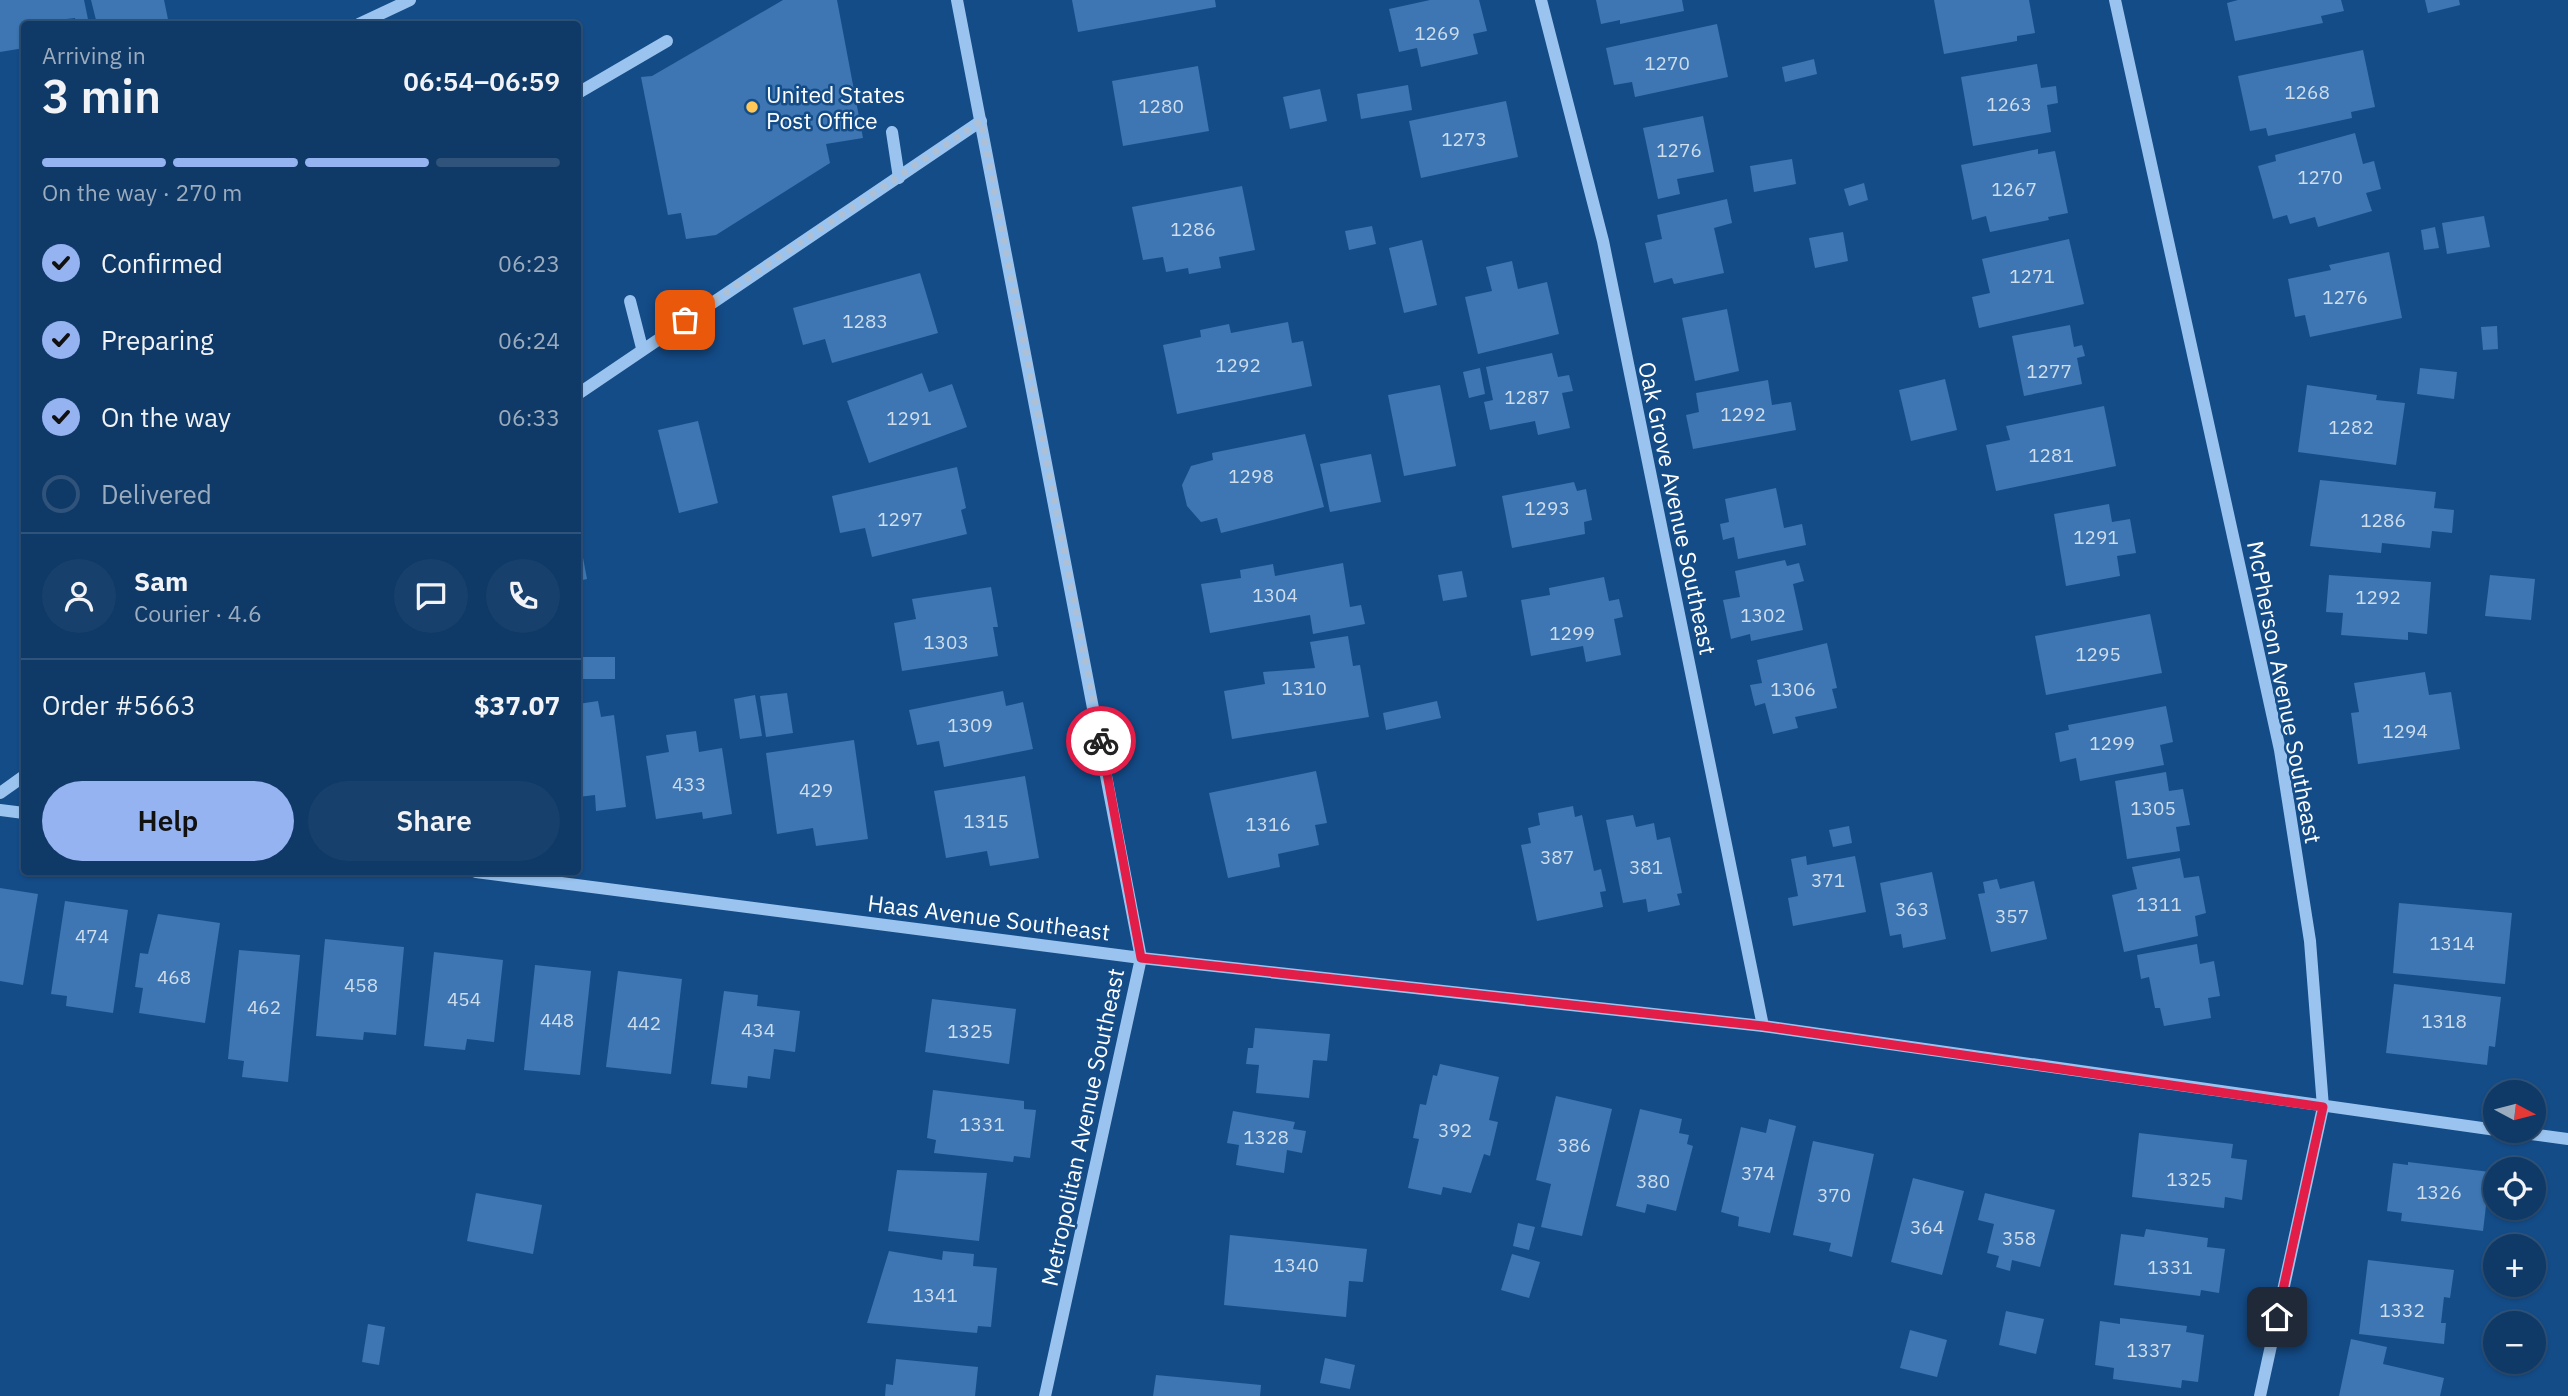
<!DOCTYPE html>
<meta charset="utf-8">
<style>
:root{--surface:#0f3966;--page:#18406c;--text:#f1f3f6;--muted:#9bacbf;--line:#2f537a;--accent:#95b2f1}
body{margin:0;font-family:"IBM Plex Sans",sans-serif;background:var(--page);color:var(--text);height:100vh;display:flex;flex-direction:column;font-size:26px;white-space:nowrap}
*{box-sizing:border-box;margin:0}
p{font-size:23px;color:var(--muted)}
.icon{flex:none;width:38px;height:38px;fill:none;stroke:currentColor;stroke-width:2;stroke-linecap:round;stroke-linejoin:round}
.map{position:relative;flex:1;overflow:hidden}
.sheet{position:absolute;left:21px;top:21px;width:560px;height:854px;display:flex;flex-direction:column;background:var(--surface);border-radius:7px;box-shadow:0 2px 5px #0004,0 0 0 2px var(--line)}
.sheet>*{flex:none}
.needle{width:46px;rotate:97deg}
.buttons{position:absolute;left:2483px;top:1080px;display:grid;gap:14px}
.buttons a{display:grid;place-items:center;width:63px;height:63px;border-radius:50%;background:var(--surface);box-shadow:0 2px 5px #0004,0 0 0 2px var(--line);font-size:35px}
.pin{position:absolute;display:grid;place-items:center;width:60px;height:60px;color:#fff;margin:-30px;border-radius:14px;box-shadow:0 4px 10px #0006}
.courier{position:absolute;display:grid;place-items:center;width:70px;height:70px;margin:-35px;border:5px solid #e11d48;border-radius:50%;background:#fff;color:#222;box-shadow:0 2px 9px #0007}
.summary em{font-style:normal;font-weight:600}
.summary div{display:flex;flex-direction:column-reverse}
.summary{display:flex;align-items:center;justify-content:space-between;height:119px;padding:0 21px}
h1{font-size:46px;font-weight:600;line-height:52px}
.bar{display:grid;grid-template-columns:repeat(4,1fr);gap:10px 7px;align-content:center;height:84px;padding:0 21px}
.bar i{height:9px;border-radius:5px;background:var(--line)}
.bar .active{background:var(--accent)}
.bar p{grid-column:span 4}
.line{display:flex;align-items:center;gap:18px;padding:0 21px;border-top:2px solid var(--line)}
.line div{flex:1}
.round{display:grid;place-items:center;flex:none;width:74px;height:74px;border-radius:37px;background:var(--page)}
ol{padding:0 21px;list-style:none}
li{display:flex;align-items:center;gap:21px;height:77px}
li p{margin-inline-start:auto}
li .icon{padding:7px;border-radius:50%;background:var(--accent);color:#111;stroke-width:4}
li:last-child{color:var(--muted)}
li i{width:38px;height:38px;border:4px solid var(--line);border-radius:50%}
.action{display:flex;gap:14px;margin-top:auto;padding:14px 21px}
.action a{flex:1;height:80px;border-radius:42px;background:var(--accent);color:#111;font-size:28px;font-weight:600;line-height:80px;text-align:center}
.action a+a{background:var(--page);color:var(--text)}
.map>svg:first-child{display:block}
.building{fill:#3d76b2}
.lines{fill:none;stroke-linecap:round;stroke-linejoin:round}
.minor{stroke:#9ac4ef;stroke-width:12}
.done{stroke:#adc0d5;stroke-width:7;stroke-dasharray:0 12.6}
.route{stroke:#e11d48;stroke-width:9}
.poi-dot{fill:#ffc758;stroke:#144c88;stroke-width:2.5}
.labels{text-anchor:middle;dominant-baseline:central;stroke-width:5;stroke-linejoin:round;paint-order:stroke}
.number-label{font-size:19px;fill:#ceddec}
.poi-label{font-size:23px;fill:#fff;stroke:#144c88;text-anchor:start}
.street-label{font-size:23px;fill:#fff;stroke:#144c88}
</style>
<div class="map">
<svg width="2568" height="1396" viewBox="0 0 2568 1396">
<rect width="100%" height="100%" fill="#144c88"/>
<g class="building">
<polygon points="0,0 84,0 89,24 76,24 75,18 24,24 24,48 0,52"/>
<polygon points="91,0 164,0 169,24 97,24"/>
<polygon points="783,0 837,0 863,138 826,144 830,163 716,235 686,239 681,213 668,215 641,77 652,76"/>
<polygon points="1072,0 1215,0 1216,7 1078,32"/>
<polygon points="1430,0 1479,0 1487,31 1473,34 1478,54 1421,67 1417,48 1399,52 1389,9"/>
<polygon points="1596,0 1682,0 1684,11 1620,24 1620,20 1601,24"/>
<polygon points="1934,0 2029,0 2035,33 2017,36 2017,41 1944,54"/>
<polygon points="2238,0 2341,0 2344,11 2321,16 2323,23 2235,41 2227,3"/>
<polygon points="2425,0 2459,0 2460,5 2428,13"/>
<polygon points="1717,24 1728,77 1635,97 1632,82 1614,85 1606,48"/>
<polygon points="2363,50 2375,107 2351,112 2352,118 2268,136 2266,128 2250,131 2238,76"/>
<polygon points="1814,59 1817,74 1785,82 1782,67"/>
<polygon points="2037,64 2041,88 2056,86 2058,103 2047,105 2051,132 1973,146 1961,77"/>
<polygon points="1198,66 1209,131 1123,146 1112,81"/>
<polygon points="1408,85 1412,110 1361,119 1357,94"/>
<polygon points="1320,89 1327,121 1290,129 1283,97"/>
<polygon points="1506,101 1518,157 1421,178 1409,121"/>
<polygon points="1703,116 1714,172 1677,179 1680,194 1658,199 1643,128"/>
<polygon points="2355,133 2363,164 2374,161 2381,189 2366,193 2372,211 2318,227 2315,217 2290,224 2287,215 2273,219 2258,166 2276,161 2275,155"/>
<polygon points="2038,149 2038,154 2055,151 2068,213 2048,217 2049,220 1990,232 1986,216 1972,220 1961,165"/>
<polygon points="1792,159 1796,184 1754,192 1750,166"/>
<polygon points="1864,183 1868,200 1849,206 1844,189"/>
<polygon points="1242,186 1255,250 1219,257 1221,268 1189,274 1188,268 1166,272 1163,257 1143,260 1132,207"/>
<polygon points="1727,199 1732,223 1714,228 1724,273 1674,284 1672,278 1654,283 1645,243 1662,239 1657,215"/>
<polygon points="2484,216 2490,247 2447,254 2442,223"/>
<polygon points="1372,226 1376,244 1349,250 1345,231"/>
<polygon points="2435,227 2439,248 2424,250 2421,230"/>
<polygon points="1843,232 1848,261 1815,268 1809,238"/>
<polygon points="2069,239 2084,304 1979,328 1972,297 1990,293 1982,259"/>
<polygon points="1422,240 1437,305 1404,313 1389,248"/>
<polygon points="2389,252 2402,318 2310,337 2305,315 2295,317 2288,279 2331,270 2329,265"/>
<polygon points="1512,261 1518,289 1547,282 1559,334 1478,354 1465,297 1492,291 1486,267"/>
<polygon points="920,273 938,333 832,363 825,339 803,345 793,308"/>
<polygon points="1727,309 1739,371 1695,381 1682,318"/>
<polygon points="1288,322 1292,343 1303,341 1312,386 1177,414 1163,345 1201,337 1200,330 1229,324 1231,333"/>
<polygon points="2070,325 2074,347 2082,345 2085,356 2077,358 2082,384 2024,396 2012,336"/>
<polygon points="2497,326 2498,349 2483,350 2481,327"/>
<polygon points="1552,353 1558,377 1569,375 1573,391 1562,393 1570,428 1538,435 1535,421 1490,430 1484,402 1493,400 1486,367"/>
<polygon points="1480,368 1485,394 1469,398 1463,372"/>
<polygon points="2420,368 2457,372 2454,399 2417,394"/>
<polygon points="922,373 929,392 952,384 967,427 869,463 847,401"/>
<polygon points="1945,379 1957,430 1911,441 1899,390"/>
<polygon points="1768,380 1772,405 1791,402 1796,430 1693,449 1686,415 1699,412 1696,393"/>
<polygon points="1440,385 1456,466 1404,476 1388,395"/>
<polygon points="2307,385 2377,395 2376,400 2405,403 2396,465 2298,452"/>
<polygon points="2104,406 2116,466 1996,491 1986,445 2010,440 2006,426"/>
<polygon points="698,421 718,503 679,513 658,430"/>
<polygon points="1305,434 1324,507 1221,533 1217,518 1201,522 1187,506 1182,485 1191,466 1213,460 1212,453"/>
<polygon points="1371,454 1381,502 1330,512 1320,464"/>
<polygon points="957,467 966,508 961,510 967,534 872,557 865,528 840,533 832,496"/>
<polygon points="2320,480 2436,492 2434,508 2454,510 2452,533 2432,531 2430,548 2382,543 2381,553 2310,546"/>
<polygon points="1574,482 1577,491 1586,489 1592,520 1584,522 1585,534 1512,548 1502,496"/>
<polygon points="1776,488 1784,528 1802,524 1806,545 1738,559 1734,537 1723,540 1720,524 1729,522 1725,499"/>
<polygon points="2109,504 2112,522 2130,519 2136,553 2117,556 2120,576 2066,586 2054,514"/>
<polygon points="579,536 587,579 578,581 578,537"/>
<polygon points="1785,560 1787,566 1799,563 1804,581 1793,584 1803,630 1751,641 1750,634 1731,639 1723,600 1740,597 1735,571"/>
<polygon points="1343,563 1350,607 1361,605 1365,624 1313,634 1310,615 1210,633 1201,584 1241,578 1240,570 1273,564 1275,576"/>
<polygon points="1462,571 1467,597 1443,601 1438,575"/>
<polygon points="2329,575 2431,582 2427,634 2408,632 2408,640 2341,635 2343,613 2326,612"/>
<polygon points="2490,575 2535,579 2531,620 2485,616"/>
<polygon points="1604,577 1609,601 1619,599 1623,617 1614,619 1621,655 1586,662 1583,646 1531,656 1521,600 1550,595 1549,588"/>
<polygon points="991,587 998,627 993,627 998,656 902,671 894,623 916,619 912,599"/>
<polygon points="2150,614 2162,673 2046,695 2035,636"/>
<polygon points="1348,636 1353,666 1360,665 1369,717 1232,739 1224,691 1265,684 1263,672 1315,668 1310,642"/>
<polygon points="1827,643 1837,688 1832,689 1837,708 1795,717 1798,728 1773,734 1765,703 1755,706 1750,685 1762,683 1757,660"/>
<rect x="578" y="657" width="37" height="22"/>
<polygon points="2425,672 2429,695 2451,692 2460,749 2358,764 2351,713 2359,712 2354,683"/>
<polygon points="1003,691 1006,706 1023,702 1033,749 944,767 939,741 917,745 909,710"/>
<polygon points="787,693 793,733 766,737 760,696"/>
<polygon points="755,695 762,736 740,739 734,699"/>
<polygon points="598,701 601,717 614,715 626,807 596,811 595,795 578,797 578,704"/>
<polygon points="1437,701 1441,718 1386,730 1383,713"/>
<polygon points="2166,706 2173,742 2160,745 2164,765 2080,781 2076,758 2060,762 2055,733 2069,730 2068,725"/>
<polygon points="696,731 699,752 722,748 732,814 703,819 702,812 656,819 646,756 669,752 666,735"/>
<polygon points="854,740 868,839 816,846 813,828 777,834 766,753"/>
<polygon points="1316,771 1327,823 1315,825 1319,845 1278,854 1280,867 1228,878 1209,793"/>
<polygon points="2166,772 2169,791 2183,789 2190,825 2176,827 2180,851 2127,859 2115,781"/>
<polygon points="1025,776 1039,858 990,866 987,851 946,858 934,791"/>
<polygon points="1573,806 1575,817 1582,815 1594,871 1601,869 1606,891 1600,892 1603,907 1537,921 1521,845 1531,843 1528,828 1540,825 1538,813"/>
<polygon points="1633,815 1636,827 1654,823 1657,840 1670,837 1682,893 1677,894 1680,905 1648,912 1646,899 1623,903 1606,820"/>
<polygon points="1849,826 1852,843 1833,847 1829,830"/>
<polygon points="1806,856 1807,865 1855,856 1866,912 1793,926 1788,898 1798,896 1791,859"/>
<polygon points="2180,858 2184,878 2199,876 2206,913 2195,916 2198,936 2124,952 2112,895 2137,889 2132,867"/>
<polygon points="1932,872 1946,939 1903,948 1901,934 1890,936 1880,883"/>
<polygon points="1997,879 2000,889 2034,881 2047,939 1991,952 1978,894 1985,893 1983,882"/>
<polygon points="0,888 38,894 23,985 0,981"/>
<polygon points="65,901 128,910 113,1013 66,1006 67,996 51,994"/>
<polygon points="2399,903 2512,913 2505,984 2393,973"/>
<polygon points="158,914 220,923 205,1023 139,1013 143,988 135,987 140,953 148,954"/>
<polygon points="325,939 404,947 396,1035 364,1032 363,1040 316,1036"/>
<polygon points="2197,944 2200,964 2214,961 2220,996 2208,998 2211,1018 2164,1026 2160,1008 2155,1008 2149,977 2141,979 2137,955"/>
<polygon points="239,950 300,955 288,1082 242,1077 244,1061 228,1059"/>
<polygon points="434,952 503,960 494,1042 467,1039 465,1050 424,1046"/>
<polygon points="535,965 591,971 580,1075 524,1070"/>
<polygon points="618,971 682,979 671,1074 606,1067"/>
<polygon points="2394,984 2501,997 2495,1047 2489,1046 2487,1065 2386,1053"/>
<polygon points="724,991 758,995 757,1006 800,1011 795,1052 774,1049 770,1079 748,1076 747,1088 711,1084"/>
<polygon points="932,999 1016,1009 1009,1064 925,1052"/>
<polygon points="1255,1028 1330,1034 1327,1061 1313,1060 1309,1098 1256,1093 1259,1065 1246,1064 1248,1048 1253,1048"/>
<polygon points="1440,1064 1499,1077 1489,1120 1498,1122 1490,1156 1484,1154 1471,1193 1443,1187 1441,1195 1408,1188 1419,1139 1413,1138 1420,1104 1426,1105 1433,1075 1437,1076"/>
<polygon points="933,1090 1024,1101 1024,1109 1036,1110 1030,1158 1014,1156 1013,1162 934,1153 936,1140 927,1138"/>
<polygon points="1556,1096 1612,1109 1582,1236 1541,1227 1551,1184 1536,1180"/>
<polygon points="1640,1109 1682,1119 1679,1133 1689,1135 1687,1144 1693,1146 1676,1211 1647,1204 1645,1213 1616,1206"/>
<polygon points="1233,1111 1295,1122 1293,1129 1306,1131 1302,1153 1287,1150 1284,1173 1236,1165 1239,1145 1227,1143"/>
<polygon points="1769,1119 1796,1126 1770,1233 1738,1226 1739,1217 1721,1212 1741,1127 1766,1133"/>
<polygon points="2139,1133 2233,1144 2231,1158 2247,1160 2242,1200 2225,1197 2224,1208 2132,1197"/>
<polygon points="1813,1141 1874,1154 1852,1257 1829,1251 1831,1243 1793,1235"/>
<polygon points="2408,1162 2490,1172 2483,1231 2401,1221 2402,1213 2387,1211 2393,1163 2408,1165"/>
<polygon points="897,1170 987,1173 979,1241 888,1231"/>
<polygon points="1913,1178 1964,1191 1942,1275 1891,1262"/>
<polygon points="476,1193 542,1205 533,1254 467,1241"/>
<polygon points="1985,1193 2055,1210 2040,1267 2012,1260 2010,1271 1996,1267 1999,1256 1987,1253 1994,1224 1978,1220"/>
<polygon points="1518,1223 1535,1227 1529,1250 1513,1246"/>
<polygon points="2146,1229 2208,1238 2207,1247 2225,1249 2219,1293 2201,1290 2200,1296 2114,1285 2121,1234 2144,1237"/>
<polygon points="1230,1235 1367,1249 1363,1282 1349,1281 1346,1317 1224,1305"/>
<polygon points="889,1251 942,1260 943,1251 974,1254 973,1266 997,1268 991,1327 978,1326 977,1333 867,1323"/>
<polygon points="1512,1254 1540,1262 1529,1298 1501,1290"/>
<polygon points="2368,1260 2454,1270 2450,1298 2444,1297 2441,1323 2446,1323 2444,1344 2359,1334"/>
<polygon points="2006,1311 2044,1319 2036,1354 1999,1345"/>
<polygon points="2120,1318 2187,1326 2186,1332 2204,1335 2198,1382 2182,1380 2181,1388 2113,1379 2114,1368 2095,1365 2100,1321 2120,1324"/>
<polygon points="368,1324 385,1327 379,1365 362,1362"/>
<polygon points="1910,1330 1947,1340 1937,1377 1900,1368"/>
<polygon points="2351,1339 2387,1347 2383,1364 2444,1378 2440,1396 2339,1396"/>
<polygon points="1325,1358 1355,1365 1350,1389 1320,1383"/>
<polygon points="896,1359 978,1367 975,1396 885,1396 886,1384 893,1385"/>
<polygon points="1156,1375 1261,1385 1260,1396 1153,1396"/>
</g>
<g class="lines">
<g class="minor">
<polyline points="957,0 1141,958 1045,1396"/>
<polyline points="1541,0 1603,241 1763,1026"/>
<polyline points="2115,0 2280,750 2310,941 2323,1107 2260,1396"/>
<polyline points="359,24 410,0"/>
<polyline points="578,93 667,41"/>
<polyline points="892,132 899,178"/>
<polyline points="630,301 642,348"/>
<polyline points="578,394 981,121"/>
<polyline points="0,793 24,776"/>
<polyline points="0,810 24,813"/>
<polyline points="476,872 1141,958 1763,1026 2496,1130"/>
<polyline points="2500,1130 2568,1139"/>
</g>
</g>
<g class="lines">
<polyline class="done" points="685,320 981,121 1101,741"/>
<polyline class="route" points="1101,741 1141,958 1763,1026 2323,1107 2277,1317"/>
</g>
<circle class="poi-dot" cx="752" cy="107" r="7"/>
<g class="labels">
<g class="number-label">
<text x="1437" y="33">1269</text>
<text x="1667" y="63">1270</text>
<text x="2307" y="92">1268</text>
<text x="2009" y="104">1263</text>
<text x="1161" y="106">1280</text>
<text x="1464" y="139">1273</text>
<text x="1679" y="150">1276</text>
<text x="2320" y="177">1270</text>
<text x="2014" y="189">1267</text>
<text x="1193" y="229">1286</text>
<text x="2032" y="276">1271</text>
<text x="2345" y="297">1276</text>
<text x="865" y="321">1283</text>
<text x="1238" y="365">1292</text>
<text x="2049" y="371">1277</text>
<text x="1527" y="397">1287</text>
<text x="1743" y="414">1292</text>
<text x="909" y="418">1291</text>
<text x="2351" y="427">1282</text>
<text x="2051" y="455">1281</text>
<text x="1251" y="476">1298</text>
<text x="1547" y="508">1293</text>
<text x="900" y="519">1297</text>
<text x="2383" y="520">1286</text>
<text x="2096" y="537">1291</text>
<text x="1275" y="595">1304</text>
<text x="2378" y="597">1292</text>
<text x="1763" y="615">1302</text>
<text x="1572" y="633">1299</text>
<text x="946" y="642">1303</text>
<text x="2098" y="654">1295</text>
<text x="1304" y="688">1310</text>
<text x="1793" y="689">1306</text>
<text x="970" y="725">1309</text>
<text x="2405" y="731">1294</text>
<text x="2112" y="743">1299</text>
<text x="689" y="784">433</text>
<text x="816" y="790">429</text>
<text x="2153" y="808">1305</text>
<text x="986" y="821">1315</text>
<text x="1268" y="824">1316</text>
<text x="1557" y="857">387</text>
<text x="1646" y="867">381</text>
<text x="1828" y="880">371</text>
<text x="2159" y="904">1311</text>
<text x="1912" y="909">363</text>
<text x="2012" y="916">357</text>
<text x="92" y="936">474</text>
<text x="2452" y="943">1314</text>
<text x="174" y="977">468</text>
<text x="361" y="985">458</text>
<text x="464" y="999">454</text>
<text x="264" y="1007">462</text>
<text x="557" y="1020">448</text>
<text x="2444" y="1021">1318</text>
<text x="644" y="1023">442</text>
<text x="758" y="1030">434</text>
<text x="970" y="1031">1325</text>
<text x="982" y="1124">1331</text>
<text x="1455" y="1130">392</text>
<text x="1266" y="1137">1328</text>
<text x="1574" y="1145">386</text>
<text x="1758" y="1173">374</text>
<text x="2189" y="1179">1325</text>
<text x="1653" y="1181">380</text>
<text x="2439" y="1192">1326</text>
<text x="1834" y="1195">370</text>
<text x="1927" y="1227">364</text>
<text x="2019" y="1238">358</text>
<text x="1296" y="1265">1340</text>
<text x="2170" y="1267">1331</text>
<text x="935" y="1295">1341</text>
<text x="2402" y="1310">1332</text>
<text x="2149" y="1350">1337</text>
</g>
<g class="poi-label">
<text x="766" y="94">United States<tspan x="766" dy="26">Post Office</tspan></text>
</g>
<g class="street-label">
<text transform="translate(1678 508) rotate(78)">Oak Grove Avenue Southeast</text>
<text transform="translate(2285 692) rotate(79)">McPherson Avenue Southeast</text>
<text transform="translate(989 917) rotate(7)">Haas Avenue Southeast</text>
<text transform="translate(1082 1127) rotate(-78)">Metropolitan Avenue Southeast</text>
</g>
</g>
</svg>
<div class="buttons">
<a><svg class="needle" viewBox="-14 -14 28 28"><path d="M0-13l5 13h-10z" fill="#e53935"/><path d="M0 13l5-13h-10z" fill="#9bacbf"/></svg></a>
<a><svg class="icon" aria-label="locate" viewBox="0 0 24 24"><circle cx="12" cy="12" r="6"/><path d="M12 2v4M12 18v4M2 12h4M18 12h4"/></svg></a>
<a>+</a>
<a>−</a>
</div>
<div class="pin" style="left:685px;top:320px;background:#ea580c"><svg class="icon" aria-label="bag" viewBox="0 0 24 24"><path d="M5 8h14l-1 12H6zM9 8a3 3 0 0 1 6 0"/></svg></div>
<div class="pin" style="left:2277px;top:1317px;background:#1f2937"><svg class="icon" aria-label="home" viewBox="0 0 24 24"><path d="M3 11l9-7 9 7M6 9v11h12V9"/></svg></div>
<div class="courier" style="left:1101px;top:741px"><svg class="icon" aria-label="bike" viewBox="0 0 24 24"><circle cx="6" cy="16" r="4"/><circle cx="18" cy="16" r="4"/><path d="M6 16l4-8h5l3 8M10 8l3 8H6M13 5h3"/></svg></div>
<section class="sheet">
<div class="summary"><div><h1>3 min</h1><p>Arriving in</p></div><em>06:54–06:59</em></div>
<div class="bar"><i class="active"></i><i class="active"></i><i class="active"></i><i></i><p>On the way · 270 m</p></div>
<ol>
<li><svg class="icon" aria-label="check" viewBox="0 0 24 24"><path d="M5 12l5 5 9-10"/></svg>Confirmed<p>06:23</p></li>
<li><svg class="icon" aria-label="check" viewBox="0 0 24 24"><path d="M5 12l5 5 9-10"/></svg>Preparing<p>06:24</p></li>
<li><svg class="icon" aria-label="check" viewBox="0 0 24 24"><path d="M5 12l5 5 9-10"/></svg>On the way<p>06:33</p></li>
<li><i></i>Delivered</li>
</ol>
<div class="line" style="height:126px"><a class="round"><svg class="icon" aria-label="person" viewBox="0 0 24 24"><circle cx="12" cy="8" r="4"/><path d="M4 21q1-7 8-7t8 7"/></svg></a><div><b>Sam</b><p>Courier · 4.6</p></div><a class="round"><svg class="icon" aria-label="chat" viewBox="0 0 24 24"><path d="M4 5h16v11H9l-5 4z"/></svg></a><a class="round"><svg class="icon" aria-label="phone" viewBox="0 0 24 24"><path d="M5 4h4l2 5-3 2q2 4 5 5l2-3 5 2v4C11 20 4 13 5 4z"/></svg></a></div>
<div class="line" style="height:91px"><div>Order #5663</div><b>$37.07</b></div>
<div class="action"><a>Help</a><a>Share</a></div>
</section>
</div>
